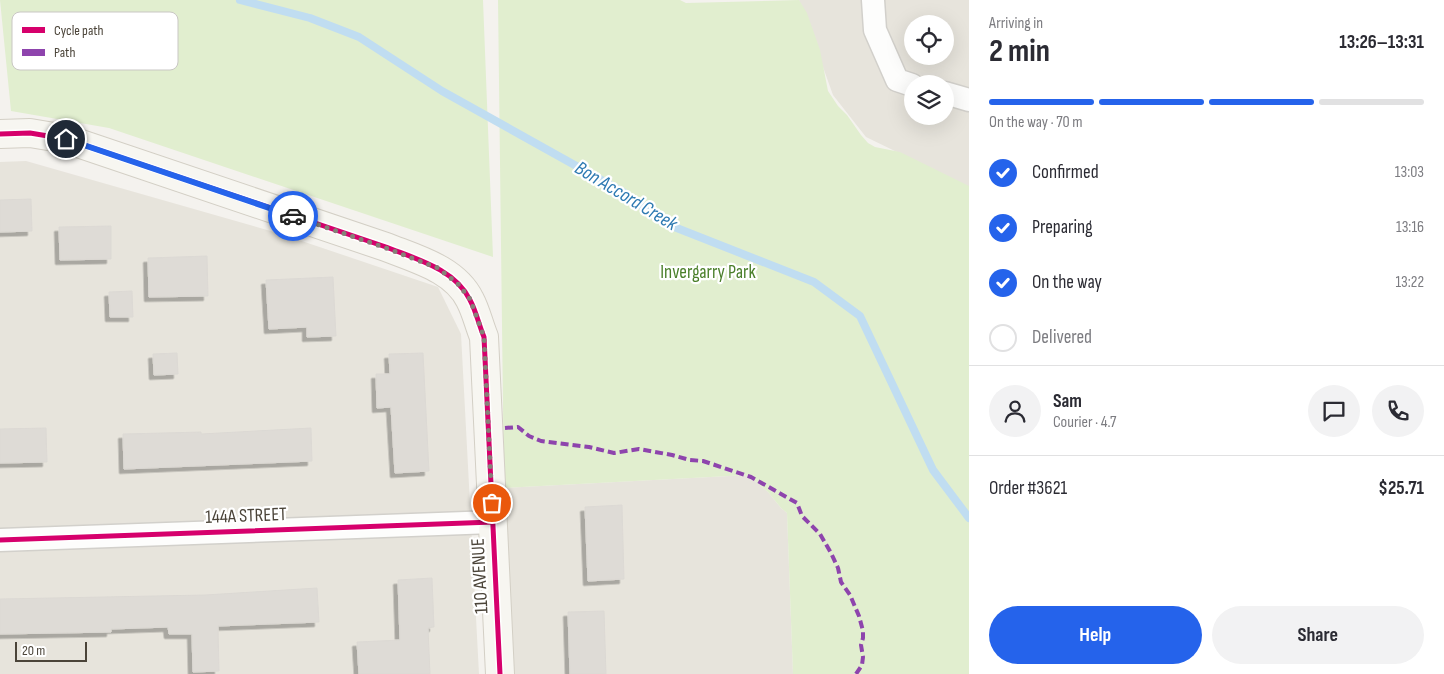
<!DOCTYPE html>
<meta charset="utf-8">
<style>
:root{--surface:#fff;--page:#f2f2f3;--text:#2b2b33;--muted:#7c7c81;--line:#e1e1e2;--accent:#2563eb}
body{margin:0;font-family:"Sofia Sans Condensed",sans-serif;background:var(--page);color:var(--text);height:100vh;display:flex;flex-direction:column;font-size:19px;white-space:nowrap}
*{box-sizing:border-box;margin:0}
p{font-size:16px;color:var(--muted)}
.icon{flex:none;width:28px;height:28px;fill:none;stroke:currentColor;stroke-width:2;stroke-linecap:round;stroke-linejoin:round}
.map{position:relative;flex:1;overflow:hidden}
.panel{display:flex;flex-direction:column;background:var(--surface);width:475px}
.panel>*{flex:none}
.fabs{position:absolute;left:904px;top:15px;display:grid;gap:10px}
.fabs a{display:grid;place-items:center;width:50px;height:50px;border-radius:50%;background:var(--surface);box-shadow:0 5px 20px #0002;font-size:25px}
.scale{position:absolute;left:15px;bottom:12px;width:72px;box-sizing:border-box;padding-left:5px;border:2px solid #4b4439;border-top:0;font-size:14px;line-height:18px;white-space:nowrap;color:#4b4439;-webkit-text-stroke:4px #fff;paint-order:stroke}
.pin{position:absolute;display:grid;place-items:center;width:42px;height:42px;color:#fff;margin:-21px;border:2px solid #fff;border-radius:50%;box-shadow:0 1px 5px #0007}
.courier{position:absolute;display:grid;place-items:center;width:50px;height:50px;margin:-25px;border:4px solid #2563eb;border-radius:50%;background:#fff;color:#222;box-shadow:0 1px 6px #0007}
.head em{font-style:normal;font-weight:700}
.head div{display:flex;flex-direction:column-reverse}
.head{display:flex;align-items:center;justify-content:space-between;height:85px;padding:0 20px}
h1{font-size:32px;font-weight:700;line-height:38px}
.bar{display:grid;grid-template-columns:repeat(4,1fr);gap:8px 5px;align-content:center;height:60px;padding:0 20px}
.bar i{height:6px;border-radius:4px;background:var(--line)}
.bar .on{background:var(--accent)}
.bar p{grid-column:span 4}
.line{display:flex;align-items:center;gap:12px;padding:0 20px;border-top:1px solid var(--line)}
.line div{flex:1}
.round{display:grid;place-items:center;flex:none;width:52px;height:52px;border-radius:26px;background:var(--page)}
ol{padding:0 20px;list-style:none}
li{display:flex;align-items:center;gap:15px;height:55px}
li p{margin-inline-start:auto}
li .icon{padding:5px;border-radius:50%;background:var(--accent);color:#fff;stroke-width:4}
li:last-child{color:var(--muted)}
li i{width:28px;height:28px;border:2px solid var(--line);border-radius:50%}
.button{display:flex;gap:10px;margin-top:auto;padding:10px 20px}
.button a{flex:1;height:58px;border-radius:30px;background:var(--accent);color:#fff;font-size:20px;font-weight:700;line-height:58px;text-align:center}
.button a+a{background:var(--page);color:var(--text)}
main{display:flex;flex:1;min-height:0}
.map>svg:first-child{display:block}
.residential{fill:#e7e4dc;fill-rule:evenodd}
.green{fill:#e1eecf}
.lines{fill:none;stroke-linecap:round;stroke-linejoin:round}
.stream{stroke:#c0ddf1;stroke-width:8}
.building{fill:#dedbd6;stroke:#dcd9d4;filter:url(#shadow)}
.street-casing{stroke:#d2d0cb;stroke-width:25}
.secondary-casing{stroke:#d3cfc5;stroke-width:30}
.street{stroke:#fdfdfc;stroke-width:22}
.secondary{stroke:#f7f6f1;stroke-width:28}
.quiet{stroke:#8e44ad;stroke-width:4;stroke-dasharray:8 4;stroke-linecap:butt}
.cycleway-casing{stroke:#fff;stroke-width:8}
.cycleway{stroke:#d6006c;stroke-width:5}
.done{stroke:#868178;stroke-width:5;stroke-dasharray:0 9}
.route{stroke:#2563eb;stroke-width:6}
.labels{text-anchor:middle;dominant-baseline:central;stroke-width:4.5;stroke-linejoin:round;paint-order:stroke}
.park-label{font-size:19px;fill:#4a7f2a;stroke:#fff}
.street-label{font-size:19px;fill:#4b4439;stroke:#fff}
.water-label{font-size:20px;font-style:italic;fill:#2e7ab2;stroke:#fff}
.key{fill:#fff;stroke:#c9c7c4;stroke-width:1}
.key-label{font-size:14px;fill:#4b4439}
</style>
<main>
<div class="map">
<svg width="969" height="674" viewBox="0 0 969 674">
<defs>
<filter id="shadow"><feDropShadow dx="-4.5" dy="4.5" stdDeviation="0" flood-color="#0004"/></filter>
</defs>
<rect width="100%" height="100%" fill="#f4f2ee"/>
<g class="residential">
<path d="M799 0H969V187L866 137 833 95ZM912 24H945V56H912ZM912 84H945V116H912Z"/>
<polygon points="26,161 281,234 438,287 461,334 479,674 0,674 0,162"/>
<polygon points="748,475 768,492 781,508 787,513 793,674 513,674 504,488"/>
</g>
<g class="green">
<polygon points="0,0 483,0 493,257 109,128 11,111"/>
<polygon points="498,0 680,0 686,3 799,0 807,13 820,50 828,91 838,106 847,115 861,135 868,143 875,147 900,152 969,186 969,674 793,674 787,513 781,508 768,492 748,475 504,488"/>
</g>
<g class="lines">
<polyline class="stream" points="240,0 310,18 359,37 442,91 623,192 664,223 814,282 860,316 933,470 969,518"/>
</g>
<g class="building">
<polygon points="31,199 32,231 0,232 0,200"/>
<polygon points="111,226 111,259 60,260 59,227"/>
<polygon points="207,256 208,296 149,297 148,258"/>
<polygon points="333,277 336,336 307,337 307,327 269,329 266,280"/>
<polygon points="132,291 133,317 110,317 109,292"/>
<polygon points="177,353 178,374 154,375 153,354"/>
<polygon points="423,353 429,471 395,473 391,407 377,408 376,374 390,374 389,354"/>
<polygon points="46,428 47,462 0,463 0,429"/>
<polygon points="311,428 312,461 124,469 123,434 201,432 201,434"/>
<polygon points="622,505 624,579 588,581 585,507"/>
<polygon points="432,578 434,627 428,628 430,674 359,674 357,642 400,640 398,580"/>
<polygon points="317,588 319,622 218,626 219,671 193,672 192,634 169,634 168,627 111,629 111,632 0,634 0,599 205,595"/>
<polygon points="604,611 606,674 570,674 568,612"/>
</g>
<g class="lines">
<g class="street-casing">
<g id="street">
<polyline points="873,0 875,30 897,80 912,85"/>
<polyline points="945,93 969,100"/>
<polyline points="0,540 493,522"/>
</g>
</g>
<g class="secondary-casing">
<path id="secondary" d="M0 134 30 133 66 139 386 247C416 259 455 269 470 300 476 311 479 325 484 337L500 674"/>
</g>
<use href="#street" class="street"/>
<use href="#secondary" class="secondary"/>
<polyline class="quiet" points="505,428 518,427 529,436 541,441 589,447 614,453 639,449 672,455 690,460 703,461 751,477 797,503 802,516 820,534 831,553 838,568 841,582 850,595 859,616 863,631 863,638 861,645 863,657 862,665 856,674"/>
<g class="cycleway-casing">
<g id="cycleway">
<path d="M0 134 30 133 66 139 386 247C416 259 455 269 470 300 476 311 479 325 484 337L500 674"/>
<polyline points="0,540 493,522"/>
</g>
</g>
<use href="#cycleway" class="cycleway"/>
</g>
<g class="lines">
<polyline class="done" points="293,216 386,248 438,268 458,284 470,299 484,337 492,503"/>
<polyline class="route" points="66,139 293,216"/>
</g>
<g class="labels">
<g class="park-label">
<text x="708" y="272">Invergarry Park</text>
</g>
<g class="street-label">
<text transform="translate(246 516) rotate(-2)">144A STREET</text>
<text transform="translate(480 576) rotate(-93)">110 AVENUE</text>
</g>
<g class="water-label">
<text transform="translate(626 196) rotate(31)">Bon Accord Creek</text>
</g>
</g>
<rect x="12" y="12" width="166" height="58" rx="8" class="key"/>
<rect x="22" y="27" width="23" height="6" fill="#d6006c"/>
<rect x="22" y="49" width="23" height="7" fill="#8e44ad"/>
<g class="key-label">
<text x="54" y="35">Cycle path</text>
<text x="54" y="57">Path</text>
</g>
</svg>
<div class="fabs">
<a><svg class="icon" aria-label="locate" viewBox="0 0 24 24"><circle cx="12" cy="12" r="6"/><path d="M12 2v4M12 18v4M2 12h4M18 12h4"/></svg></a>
<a><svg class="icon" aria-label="layers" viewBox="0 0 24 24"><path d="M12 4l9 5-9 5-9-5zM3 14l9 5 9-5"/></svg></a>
</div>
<div class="scale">20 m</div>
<div class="pin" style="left:492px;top:503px;background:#ea580c"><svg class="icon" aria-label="bag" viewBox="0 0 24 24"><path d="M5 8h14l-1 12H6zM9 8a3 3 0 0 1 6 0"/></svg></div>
<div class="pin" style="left:66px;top:139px;background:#1f2937"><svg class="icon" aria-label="home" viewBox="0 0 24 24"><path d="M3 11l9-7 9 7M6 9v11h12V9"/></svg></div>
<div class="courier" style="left:293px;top:216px"><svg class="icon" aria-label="car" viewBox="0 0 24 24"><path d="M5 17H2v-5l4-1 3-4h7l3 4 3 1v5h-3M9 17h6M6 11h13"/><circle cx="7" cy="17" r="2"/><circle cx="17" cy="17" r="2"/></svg></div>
</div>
<section class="panel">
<div class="head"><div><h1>2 min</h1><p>Arriving in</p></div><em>13:26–13:31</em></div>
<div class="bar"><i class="on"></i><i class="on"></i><i class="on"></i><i></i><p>On the way · 70 m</p></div>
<ol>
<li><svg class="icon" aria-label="check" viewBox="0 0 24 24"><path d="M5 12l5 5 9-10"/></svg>Confirmed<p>13:03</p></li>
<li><svg class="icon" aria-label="check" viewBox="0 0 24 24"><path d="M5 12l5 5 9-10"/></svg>Preparing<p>13:16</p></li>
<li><svg class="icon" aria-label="check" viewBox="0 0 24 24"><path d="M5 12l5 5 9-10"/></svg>On the way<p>13:22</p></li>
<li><i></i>Delivered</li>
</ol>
<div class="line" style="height:90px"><a class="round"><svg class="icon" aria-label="person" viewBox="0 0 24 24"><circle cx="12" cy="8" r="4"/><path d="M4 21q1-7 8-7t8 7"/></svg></a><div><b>Sam</b><p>Courier · 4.7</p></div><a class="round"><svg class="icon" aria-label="chat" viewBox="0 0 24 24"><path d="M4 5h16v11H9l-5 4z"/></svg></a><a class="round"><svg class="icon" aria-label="phone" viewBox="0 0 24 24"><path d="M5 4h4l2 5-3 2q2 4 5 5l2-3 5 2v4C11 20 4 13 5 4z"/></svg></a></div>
<div class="line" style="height:65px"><div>Order #3621</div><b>$25.71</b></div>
<div class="button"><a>Help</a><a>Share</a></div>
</section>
</main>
